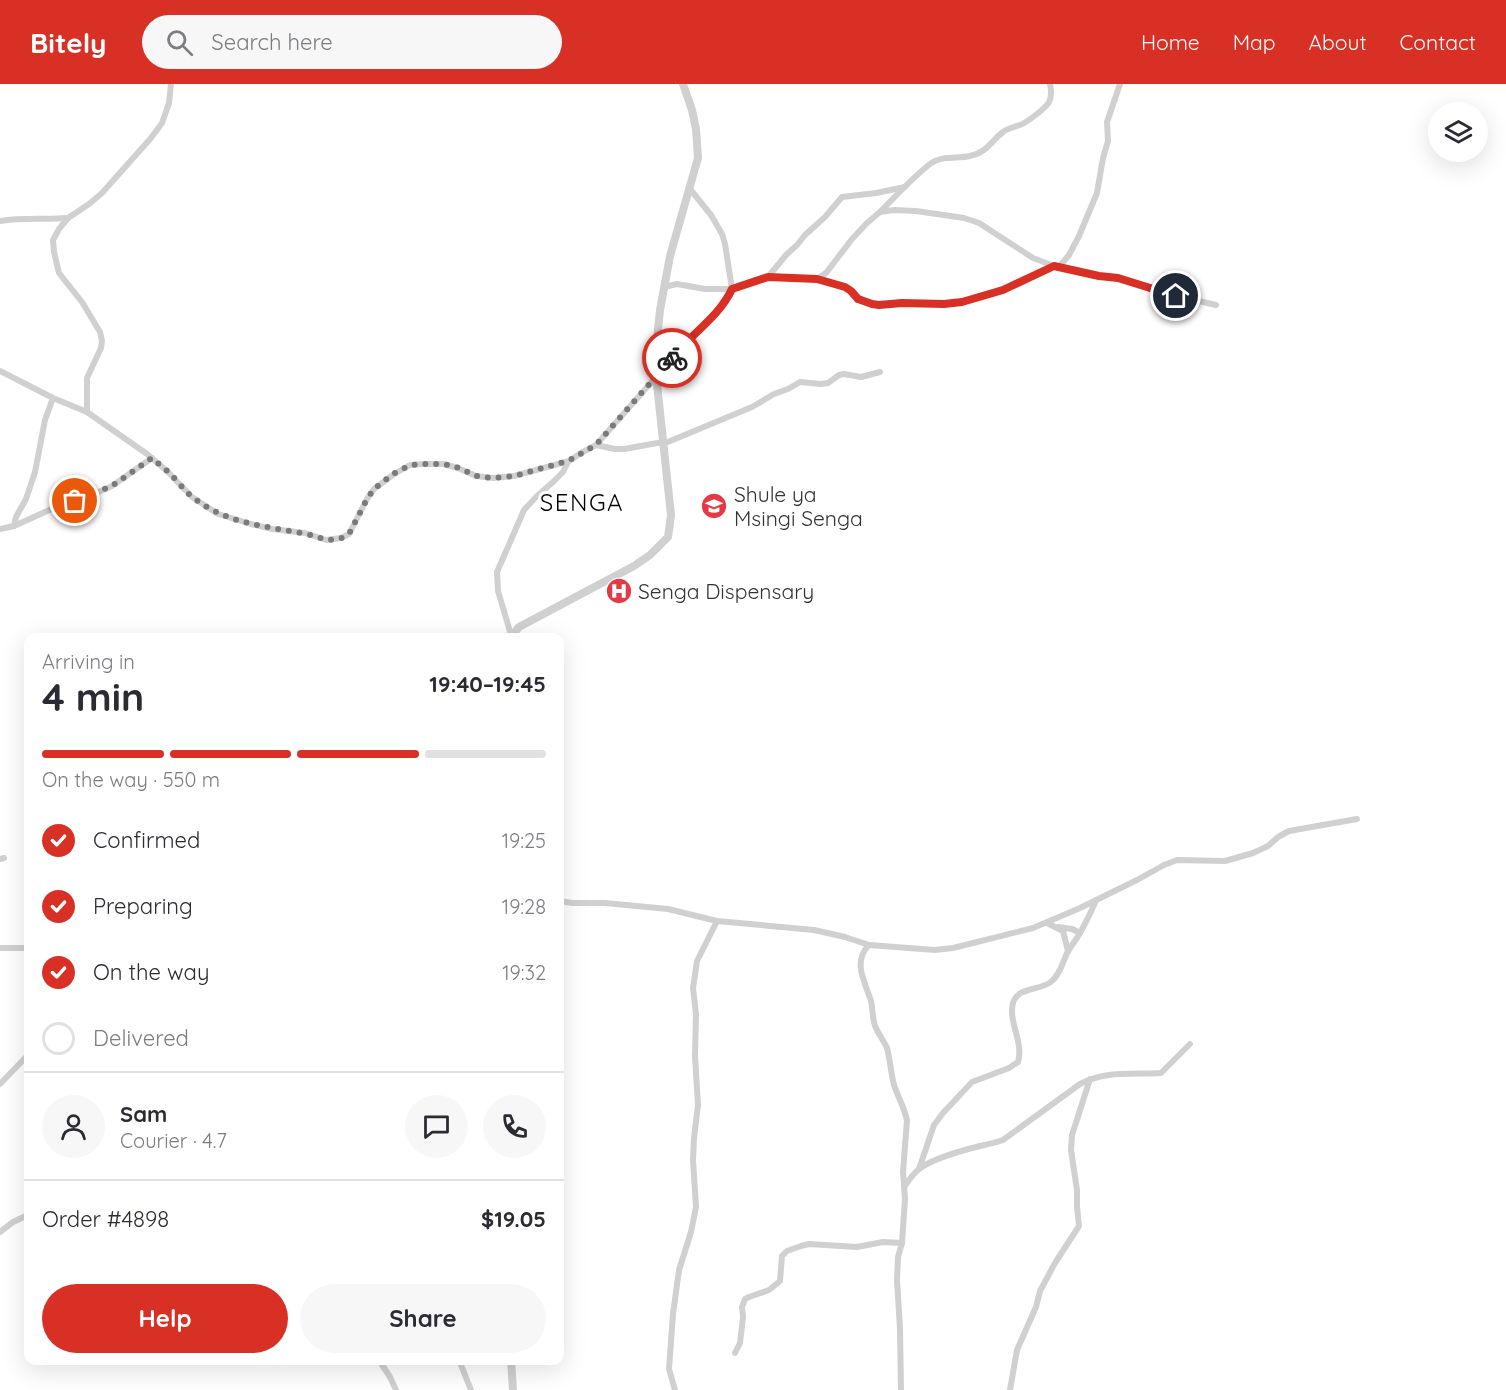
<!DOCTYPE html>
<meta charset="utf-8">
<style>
:root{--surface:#fff;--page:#f7f7f7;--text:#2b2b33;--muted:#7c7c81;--line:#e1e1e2;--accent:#d93025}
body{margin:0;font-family:Quicksand,sans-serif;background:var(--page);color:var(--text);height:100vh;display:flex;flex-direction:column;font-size:22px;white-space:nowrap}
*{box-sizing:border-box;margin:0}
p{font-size:20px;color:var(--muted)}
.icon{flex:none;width:33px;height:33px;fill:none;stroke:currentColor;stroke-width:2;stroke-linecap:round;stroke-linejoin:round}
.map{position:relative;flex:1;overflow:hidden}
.panel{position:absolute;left:24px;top:549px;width:540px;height:732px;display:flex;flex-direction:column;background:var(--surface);border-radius:12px;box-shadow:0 6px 24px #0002}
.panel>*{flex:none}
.fabs{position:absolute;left:1428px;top:18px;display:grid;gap:12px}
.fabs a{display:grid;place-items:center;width:60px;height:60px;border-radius:50%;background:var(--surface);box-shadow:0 6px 24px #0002;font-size:30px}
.pin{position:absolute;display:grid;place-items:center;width:51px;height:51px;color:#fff;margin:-26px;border:3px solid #fff;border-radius:50%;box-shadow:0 2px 6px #0007}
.courier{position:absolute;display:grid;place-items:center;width:60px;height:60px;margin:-30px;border:4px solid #d93025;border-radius:50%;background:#fff;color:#222;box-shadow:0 2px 8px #0007}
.overview em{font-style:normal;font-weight:800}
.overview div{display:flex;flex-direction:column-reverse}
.overview{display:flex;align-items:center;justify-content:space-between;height:102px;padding:0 18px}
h1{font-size:39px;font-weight:800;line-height:45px}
.bar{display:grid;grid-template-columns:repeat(4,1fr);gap:9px 6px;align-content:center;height:72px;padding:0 18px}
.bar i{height:8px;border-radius:4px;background:var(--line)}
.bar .active{background:var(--accent)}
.bar p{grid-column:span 4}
.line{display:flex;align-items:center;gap:15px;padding:0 18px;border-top:2px solid var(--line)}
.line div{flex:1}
.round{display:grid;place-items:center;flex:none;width:63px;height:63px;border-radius:32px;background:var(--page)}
ol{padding:0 18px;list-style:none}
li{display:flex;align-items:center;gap:18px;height:66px}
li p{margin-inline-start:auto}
li .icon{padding:6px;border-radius:50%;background:var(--accent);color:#fff;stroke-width:4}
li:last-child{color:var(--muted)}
li i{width:33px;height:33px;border:3px solid var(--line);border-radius:50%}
.cta{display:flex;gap:12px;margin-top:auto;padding:12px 18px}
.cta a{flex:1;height:69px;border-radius:36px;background:var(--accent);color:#fff;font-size:24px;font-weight:800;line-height:69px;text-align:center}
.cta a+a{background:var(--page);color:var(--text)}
header{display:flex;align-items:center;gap:36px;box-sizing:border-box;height:84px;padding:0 30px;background:var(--accent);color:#fff}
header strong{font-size:28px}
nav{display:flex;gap:33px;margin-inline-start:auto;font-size:21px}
.search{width:420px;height:54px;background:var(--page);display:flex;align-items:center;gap:15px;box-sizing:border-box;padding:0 21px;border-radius:33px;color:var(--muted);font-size:22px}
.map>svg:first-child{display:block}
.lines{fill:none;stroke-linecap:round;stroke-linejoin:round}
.minor{stroke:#d0d0d0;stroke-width:6}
.tertiary{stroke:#d0d0d0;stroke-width:8}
.done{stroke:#7a7a7a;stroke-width:6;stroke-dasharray:0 10.8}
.route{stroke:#d93025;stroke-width:8}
.labels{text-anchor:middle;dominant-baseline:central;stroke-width:6;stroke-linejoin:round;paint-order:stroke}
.poi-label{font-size:21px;fill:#333;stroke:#fff;text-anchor:start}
.quarter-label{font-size:24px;letter-spacing:1.5px;fill:#000;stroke:#fff}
</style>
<header>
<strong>Bitely</strong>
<div class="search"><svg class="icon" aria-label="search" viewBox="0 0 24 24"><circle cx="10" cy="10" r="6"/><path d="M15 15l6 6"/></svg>Search here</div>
<nav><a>Home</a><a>Map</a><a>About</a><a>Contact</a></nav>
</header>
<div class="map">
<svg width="1506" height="1306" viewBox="0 0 1506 1306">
<rect width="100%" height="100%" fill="#fff"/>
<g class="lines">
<g class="minor">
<path d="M880 128C896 112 912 94 930 80 942 71 957 75 970 72 988 68 991 57 1003 48 1008 44 1014 43 1020 41 1026 39 1046 24 1049 18 1052 13 1051 5 1050 0"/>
<path d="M0 137C23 133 45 136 68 134"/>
<polyline points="1059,183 1069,171 1079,152 1097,109 1103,74 1108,57 1107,38 1120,0"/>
<polyline points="768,193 786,171 797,161 805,151 825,133 842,113 876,109 905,103"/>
<polyline points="818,195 845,203 851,207 858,215 872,220 879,221 902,219 944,220 962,218 1003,205 1054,182"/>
<polyline points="664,203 677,200 705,205 732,205 768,193 817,195 826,189 852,155 867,139 880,128 894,126 916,127 964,134 979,139 1033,174 1054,182 1099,192 1118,194 1155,207 1216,221"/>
<polyline points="0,287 53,314 87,328 147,370 168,388 192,413 218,430 251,440 272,445 305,449 326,456 341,454 349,450 367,415 374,405 394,390 410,381 423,380 443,380 458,384 476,392 493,394 514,392 569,377 581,369 596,361 656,293"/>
<polyline points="656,291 679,265 720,225 727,215 732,205 725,160 722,150 711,131 690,105"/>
<polyline points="87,328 87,294 101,264 102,257 100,248 82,218 59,189 54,168 53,156 59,145 68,134 89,120 102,109 151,54 162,39 169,19 171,0"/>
<polyline points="663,360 752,323 774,310 788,305 800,298 821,300 828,299 839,291 844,290 861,293 880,288"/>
<polyline points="596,361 615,365 624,365 663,358"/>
<polyline points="14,442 16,433 26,415 35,388 45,336 53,314"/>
<polyline points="0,445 14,442 56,423 94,410 112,402 152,374"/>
<polyline points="511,551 498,507 497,488 524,426 536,413 553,398 563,388 568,378"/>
<polyline points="0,775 4,774"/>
<polyline points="560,817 572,819 605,819 668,825 717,837 814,846 845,853 869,861 935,866 953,864 1033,844 1080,824 1137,796 1164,781 1177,776 1225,777 1253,769 1268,762 1278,753 1289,747 1357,735"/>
<polyline points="1047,839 1063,847 1068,867"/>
<polyline points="1058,843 1072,845 1080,849"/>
<path d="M869 861C852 878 865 898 871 917 873 925 872 936 876 944 879 951 884 957 887 964 890 976 891 989 894 1001 898 1013 904 1023 907 1036L903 1088 905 1115 902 1159 898 1173 897 1196 900 1245 901 1306"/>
<polyline points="0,864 28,864"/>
<polyline points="0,1000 28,971"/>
<path d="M919 1085 934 1041 943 1029 972 998 1009 984 1018 978C1024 958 1008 938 1013 919 1018 902 1042 907 1052 897 1060 890 1063 878 1067 869 1071 862 1076 856 1080 849 1086 838 1092 827 1096 816"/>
<path d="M904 1103C908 1097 913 1090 919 1085 932 1075 964 1066 980 1062 988 1060 995 1059 1003 1056L1080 1000C1106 986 1134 991 1161 989L1190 960"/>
<polyline points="0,1148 13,1138 28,1131"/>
<polyline points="735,1269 740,1259 743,1233 742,1223 745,1215 749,1213 769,1206 780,1197 782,1172 787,1167 801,1162 809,1160 857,1163 883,1158 902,1159"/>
<polyline points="379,1276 390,1293 396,1306"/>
<polyline points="459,1276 471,1306"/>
<polyline points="675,1306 669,1285 673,1230 679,1186 691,1148 696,1123 693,1076 694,1054 698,1021 695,972 696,930 693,904 697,877 717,837"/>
<polyline points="1010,1306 1017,1266 1036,1223 1040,1207 1055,1179 1079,1142 1077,1123 1077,1106 1071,1066 1072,1051 1090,995"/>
</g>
<g class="tertiary">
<polyline points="510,554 519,543 634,482 650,471 668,453 671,431 656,291 655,275 660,226 670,172 698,74 696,45 692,26 683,0"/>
<polyline points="511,1276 513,1306"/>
</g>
</g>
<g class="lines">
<path class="done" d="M75 417 112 402 152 374C157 379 164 383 169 389 178 397 185 408 195 415 226 439 264 442 301 449 319 452 332 462 349 450L367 415 374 405 393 390 410 381 423 380H444L459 384 476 392 493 394 514 392 568 377 596 361 672 274"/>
<path class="route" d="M672 274C691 250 719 233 732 205L768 193 817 195 845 203 851 207 858 215 872 220 879 221 902 219 944 220 962 218 1003 206 1054 182 1099 192 1118 194 1176 212"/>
</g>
<defs>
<g id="school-disc" transform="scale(1.35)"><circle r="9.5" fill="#e63946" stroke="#fff"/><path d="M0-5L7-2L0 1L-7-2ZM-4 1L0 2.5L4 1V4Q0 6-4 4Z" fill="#fff"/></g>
<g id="hospital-disc" transform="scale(1.35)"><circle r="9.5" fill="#e63946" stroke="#fff"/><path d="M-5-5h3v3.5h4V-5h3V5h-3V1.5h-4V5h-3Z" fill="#fff"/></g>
</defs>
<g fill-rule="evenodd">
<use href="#school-disc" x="714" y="422"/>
<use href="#hospital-disc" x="619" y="507"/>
</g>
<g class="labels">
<g class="poi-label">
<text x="734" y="410">Shule ya<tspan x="734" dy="24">Msingi Senga</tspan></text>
<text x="638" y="507">Senga Dispensary</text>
</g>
<g class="quarter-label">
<text x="582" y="418">SENGA</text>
</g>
</g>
</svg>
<div class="fabs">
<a><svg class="icon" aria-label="layers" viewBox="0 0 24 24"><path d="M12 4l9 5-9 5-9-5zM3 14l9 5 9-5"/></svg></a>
</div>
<div class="pin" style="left:75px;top:417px;background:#ea580c"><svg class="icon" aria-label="bag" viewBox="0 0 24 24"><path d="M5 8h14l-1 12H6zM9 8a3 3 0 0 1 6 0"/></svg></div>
<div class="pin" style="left:1176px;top:212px;background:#1f2937"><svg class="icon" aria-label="home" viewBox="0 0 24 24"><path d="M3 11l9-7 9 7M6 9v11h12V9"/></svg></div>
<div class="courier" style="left:672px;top:274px"><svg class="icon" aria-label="bike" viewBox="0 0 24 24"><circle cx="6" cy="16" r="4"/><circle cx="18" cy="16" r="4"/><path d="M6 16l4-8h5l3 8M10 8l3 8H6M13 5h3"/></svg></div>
<section class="panel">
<div class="overview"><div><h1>4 min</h1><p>Arriving in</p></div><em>19:40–19:45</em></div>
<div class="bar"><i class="active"></i><i class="active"></i><i class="active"></i><i></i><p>On the way · 550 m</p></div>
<ol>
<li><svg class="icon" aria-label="check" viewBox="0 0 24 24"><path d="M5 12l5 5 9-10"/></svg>Confirmed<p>19:25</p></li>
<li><svg class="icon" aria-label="check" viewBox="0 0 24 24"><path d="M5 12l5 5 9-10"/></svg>Preparing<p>19:28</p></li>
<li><svg class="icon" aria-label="check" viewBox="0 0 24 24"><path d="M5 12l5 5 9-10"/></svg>On the way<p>19:32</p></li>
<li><i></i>Delivered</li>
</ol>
<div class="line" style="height:108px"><a class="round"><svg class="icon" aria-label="person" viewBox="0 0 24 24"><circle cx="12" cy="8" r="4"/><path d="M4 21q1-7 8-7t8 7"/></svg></a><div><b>Sam</b><p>Courier · 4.7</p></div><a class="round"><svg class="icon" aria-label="chat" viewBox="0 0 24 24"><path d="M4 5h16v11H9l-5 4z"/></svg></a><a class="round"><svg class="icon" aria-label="phone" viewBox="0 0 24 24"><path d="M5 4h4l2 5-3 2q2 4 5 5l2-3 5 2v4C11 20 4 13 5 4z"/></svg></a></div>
<div class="line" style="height:78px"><div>Order #4898</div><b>$19.05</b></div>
<div class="cta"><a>Help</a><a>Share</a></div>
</section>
</div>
